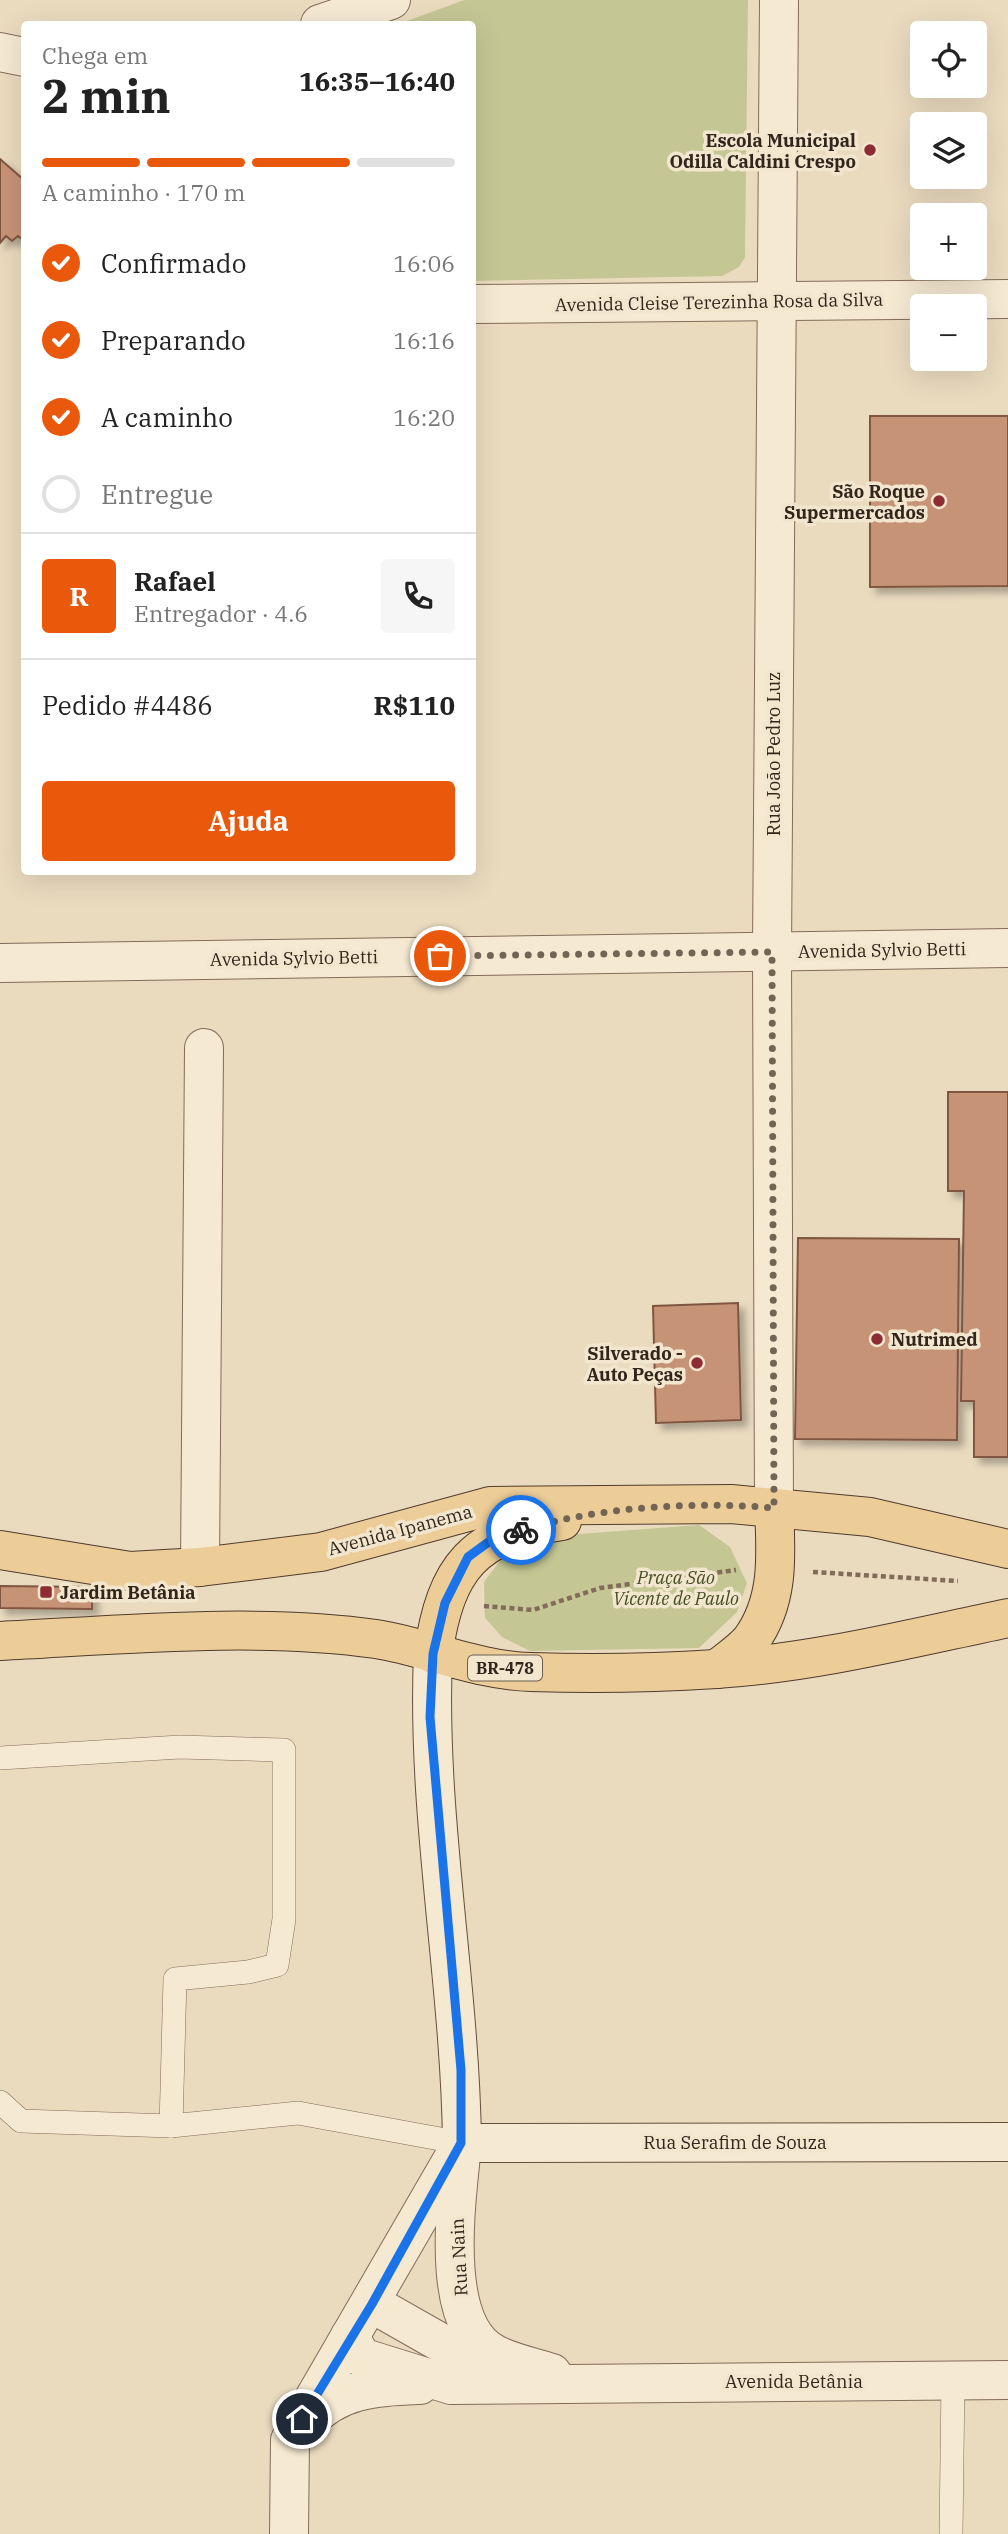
<!DOCTYPE html>
<html lang="pt">
<meta charset="utf-8">
<style>
:root{--surface:#fff;--page:#f6f6f6;--text:#222;--muted:#767676;--line:#e0e0e0;--accent:#ea580c}
body{margin:0;font-family:"IBM Plex Serif",serif;background:var(--page);color:var(--text);height:100vh;display:flex;flex-direction:column;font-size:26px;white-space:nowrap}
*{box-sizing:border-box;margin:0}
p{font-size:23px;color:var(--muted)}
.icon{flex:none;width:38px;height:38px;fill:none;stroke:currentColor;stroke-width:2;stroke-linecap:round;stroke-linejoin:round}
.map{position:relative;flex:1;overflow:hidden}
.details{position:absolute;left:21px;top:21px;width:455px;height:854px;display:flex;flex-direction:column;background:var(--surface);border-radius:7px;box-shadow:0 7px 28px #0002}
.details>*{flex:none}
.buttons{position:absolute;left:910px;top:21px;display:grid;gap:14px}
.buttons a{display:grid;place-items:center;width:77px;height:77px;border-radius:7px;background:var(--surface);box-shadow:0 7px 28px #0002;font-size:35px}
.pin{position:absolute;display:grid;place-items:center;width:60px;height:60px;color:#fff;margin:-30px;border:4px solid #fff;border-radius:50%;box-shadow:0 2px 7px #0007}
.courier{position:absolute;display:grid;place-items:center;width:70px;height:70px;margin:-35px;border:5px solid #1a73e8;border-radius:50%;background:#fff;color:#222;box-shadow:0 2px 9px #0007}
.head em{font-style:normal;font-weight:700}
.head div{display:flex;flex-direction:column-reverse}
.head{display:flex;align-items:center;justify-content:space-between;height:119px;padding:0 21px}
h1{font-size:46px;font-weight:700;line-height:52px}
.bar{display:grid;grid-template-columns:repeat(4,1fr);gap:10px 7px;align-content:center;height:84px;padding:0 21px}
.bar i{height:9px;border-radius:5px;background:var(--line)}
.bar .selected{background:var(--accent)}
.bar p{grid-column:span 4}
.line{display:flex;align-items:center;gap:18px;padding:0 21px;border-top:2px solid var(--line)}
.line div{flex:1}
.round{display:grid;place-items:center;flex:none;width:74px;height:74px;border-radius:7px;background:var(--page)}
ol{padding:0 21px;list-style:none}
li{display:flex;align-items:center;gap:21px;height:77px}
li p{margin-inline-start:auto}
li .icon{padding:7px;border-radius:50%;background:var(--accent);color:#fff;stroke-width:4}
li:last-child{color:var(--muted)}
li i{width:38px;height:38px;border:4px solid var(--line);border-radius:50%}
.button{display:flex;gap:14px;margin-top:auto;padding:14px 21px}
.button a{flex:1;height:80px;border-radius:7px;background:var(--accent);color:#fff;font-size:28px;font-weight:700;line-height:80px;text-align:center}
.map>svg:first-child{display:block}
.green{fill:#c4c794}
.building{fill:#c79377;stroke:#805640;stroke-width:2;filter:url(#shadow)}
.lines{fill:none;stroke-linecap:round;stroke-linejoin:round}
.lane-casing{stroke:#826c59;stroke-width:24}
.street-casing{stroke:#826c59;stroke-width:40}
.secondary-casing{stroke:#644e3c;stroke-width:40}
.primary-casing{stroke:#503b2d;stroke-width:40}
.path{stroke:#826c59;stroke-width:4.5;stroke-dasharray:5 3.5;stroke-linecap:butt}
.lane{stroke:#f6e9d2;stroke-width:23}
.street{stroke:#f6e9d2;stroke-width:38}
.secondary{stroke:#f6e9d2;stroke-width:38}
.primary{stroke:#eccd98;stroke-width:38}
.done{stroke:#726555;stroke-width:7;stroke-dasharray:0 12.6}
.route{stroke:#1a73e8;stroke-width:9}
.poi-dot{fill:#8d2d33;stroke:#f2e6ce;stroke-width:2.5}
.labels{text-anchor:middle;dominant-baseline:central;stroke-width:7;stroke-linejoin:round;paint-order:stroke}
.shield{fill:#f2e6ce;stroke:#6c6051;stroke-width:2}
.shield-label{font-size:16px;font-weight:bold;fill:#32261c}
.poi-label{font-size:18px;font-weight:bold;fill:#32261c;stroke:#f2e6ce;text-anchor:end}
.street-label{font-size:18px;fill:#32261c;stroke:#f2e6ce}
.park-label{font-size:18px;font-style:italic;fill:#464e24;stroke:#f2e6ce}
</style>
<div class="map">
<svg width="1008" height="2534" viewBox="0 0 1008 2534">
<defs>
<filter id="shadow"><feDropShadow dx="6" dy="6" stdDeviation="3.5" flood-color="#0004"/></filter>
</defs>
<rect width="100%" height="100%" fill="#eadbbf"/>
<g class="green">
<polygon points="464,0 748,0 745,257 739,267 722,276 473,281 472,24 399,24"/>
<polygon points="699,1525 730,1547 747,1583 737,1612 699,1648 530,1651 502,1637 485,1618 484,1582 503,1557 539,1537"/>
</g>
<g class="building">
<polygon points="0,159 24,180 24,241 18,236 12,241 6,236 0,243"/>
<polygon points="870,416 1008,416 1008,586 870,587"/>
<polygon points="948,1092 1008,1092 1008,1457 974,1457 974,1401 961,1401 964,1191 948,1191"/>
<polygon points="798,1238 959,1239 957,1440 795,1439"/>
<polygon points="738,1303 741,1420 656,1423 653,1306"/>
<polygon points="0,1586 92,1587 92,1609 0,1608"/>
</g>
<g class="lines">
<g class="lane-casing">
<g id="lane">
<polyline points="0,1758 180,1747 284,1750 284,1919 277,1965 248,1972 175,1979 171,2126"/>
<polyline points="0,2102 21,2121 171,2126 298,2113 462,2143"/>
<polyline points="951,2534 953,2380"/>
</g>
</g>
<g class="street-casing">
<g id="street">
<polyline points="320,24 391,0"/>
<polyline points="0,52 24,57"/>
<polyline points="472,304 1008,299"/>
<polyline points="0,963 1008,948"/>
<polyline points="774,1508 772,952 779,0"/>
<polyline points="200,1567 204,1048"/>
<path d="M461 2155C456 2206 439 2326 495 2354 512 2363 534 2367 552 2373"/>
<polyline points="371,2303 459,2353 499,2369"/>
<polyline points="350,2336 361,2357 451,2385 1008,2380"/>
<path d="M306 2423C339 2388 374 2387 420 2385"/>
<polyline points="289,2534 290,2440 462,2143"/>
</g>
</g>
<g class="secondary-casing">
<path id="secondary" d="M433 1654C426 1817 460 1980 462 2143L1008 2142"/>
</g>
<g class="primary-casing">
<g id="primary">
<polyline points="0,1550 130,1571 200,1567 321,1552 490,1506 731,1504 870,1517 1008,1549"/>
<path d="M0 1641C119 1635 258 1622 376 1639 427 1647 478 1671 531 1672 592 1674 655 1673 716 1669 814 1663 912 1638 1008 1618"/>
<path d="M433 1654C446 1567 473 1534 562 1521"/>
<path d="M717 1669C728 1660 742 1651 751 1640 780 1600 776 1554 774 1508"/>
</g>
</g>
<g class="path">
<polyline points="813,1572 958,1581"/>
<polyline points="484,1606 533,1610 600,1588 736,1570"/>
</g>
<use href="#lane" class="lane"/>
<use href="#street" class="street"/>
<use href="#secondary" class="secondary"/>
<use href="#primary" class="primary"/>
</g>
<g class="lines">
<path class="done" d="M440 956 772 952 774 1508C692 1501 600 1507 521 1530"/>
<polyline class="route" points="302,2419 372,2304 461,2143 461,2070 430,1717 433,1654 445,1603 468,1557 494,1538 521,1530"/>
</g>
<g class="poi-dot">
<circle cx="870" cy="150" r="7"/>
<circle cx="939" cy="501" r="7"/>
<circle cx="877" cy="1339" r="7"/>
<circle cx="697" cy="1363" r="7"/>
<rect x="39" y="1585" width="14" height="14" rx="3.5"/>
</g>
<g class="labels">
<rect class="shield" x="468" y="1655.5" width="74" height="25" rx="5"/>
<g class="shield-label">
<text x="505" y="1668">BR-478</text>
</g>
<g class="poi-label">
<text x="856" y="140">Escola Municipal<tspan x="856" dy="21">Odilla Caldini Crespo</tspan></text>
<text x="925" y="491">São Roque<tspan x="925" dy="21">Supermercados</tspan></text>
<text x="891" y="1339" text-anchor="start">Nutrimed</text>
<text x="683" y="1353">Silverado -<tspan x="683" dy="21">Auto Peças</tspan></text>
<text x="60" y="1592" text-anchor="start">Jardim Betânia</text>
</g>
<g class="street-label">
<text transform="translate(719 302) rotate(-1)">Avenida Cleise Terezinha Rosa da Silva</text>
<text transform="translate(773 754) rotate(-90)">Rua João Pedro Luz</text>
<text transform="translate(882 950) rotate(-1)">Avenida Sylvio Betti</text>
<text transform="translate(294 958) rotate(-1)">Avenida Sylvio Betti</text>
<text transform="translate(400 1530) rotate(-15)">Avenida Ipanema</text>
<text x="735" y="2142">Rua Serafim de Souza</text>
<text transform="translate(459 2257) rotate(-93)">Rua Nain</text>
<text x="794" y="2381">Avenida Betânia</text>
</g>
<g class="park-label">
<text x="676" y="1577">Praça São<tspan x="676" dy="21">Vicente de Paulo</tspan></text>
</g>
</g>
</svg>
<div class="buttons">
<a><svg class="icon" aria-label="locate" viewBox="0 0 24 24"><circle cx="12" cy="12" r="6"/><path d="M12 2v4M12 18v4M2 12h4M18 12h4"/></svg></a>
<a><svg class="icon" aria-label="layers" viewBox="0 0 24 24"><path d="M12 4l9 5-9 5-9-5zM3 14l9 5 9-5"/></svg></a>
<a>+</a>
<a>−</a>
</div>
<div class="pin" style="left:440px;top:956px;background:#ea580c"><svg class="icon" aria-label="bag" viewBox="0 0 24 24"><path d="M5 8h14l-1 12H6zM9 8a3 3 0 0 1 6 0"/></svg></div>
<div class="pin" style="left:302px;top:2419px;background:#1f2937"><svg class="icon" aria-label="home" viewBox="0 0 24 24"><path d="M3 11l9-7 9 7M6 9v11h12V9"/></svg></div>
<div class="courier" style="left:521px;top:1530px"><svg class="icon" aria-label="bike" viewBox="0 0 24 24"><circle cx="6" cy="16" r="4"/><circle cx="18" cy="16" r="4"/><path d="M6 16l4-8h5l3 8M10 8l3 8H6M13 5h3"/></svg></div>
<section class="details">
<div class="head"><div><h1>2 min</h1><p>Chega em</p></div><em>16:35–16:40</em></div>
<div class="bar"><i class="selected"></i><i class="selected"></i><i class="selected"></i><i></i><p>A caminho · 170 m</p></div>
<ol>
<li><svg class="icon" aria-label="check" viewBox="0 0 24 24"><path d="M5 12l5 5 9-10"/></svg>Confirmado<p>16:06</p></li>
<li><svg class="icon" aria-label="check" viewBox="0 0 24 24"><path d="M5 12l5 5 9-10"/></svg>Preparando<p>16:16</p></li>
<li><svg class="icon" aria-label="check" viewBox="0 0 24 24"><path d="M5 12l5 5 9-10"/></svg>A caminho<p>16:20</p></li>
<li><i></i>Entregue</li>
</ol>
<div class="line" style="height:126px"><b class="round" style="background:var(--accent);color:#fff">R</b><div><b>Rafael</b><p>Entregador · 4.6</p></div><a class="round"><svg class="icon" aria-label="phone" viewBox="0 0 24 24"><path d="M5 4h4l2 5-3 2q2 4 5 5l2-3 5 2v4C11 20 4 13 5 4z"/></svg></a></div>
<div class="line" style="height:91px"><div>Pedido #4486</div><b>R$110</b></div>
<div class="button"><a>Ajuda</a></div>
</section>
</div>
